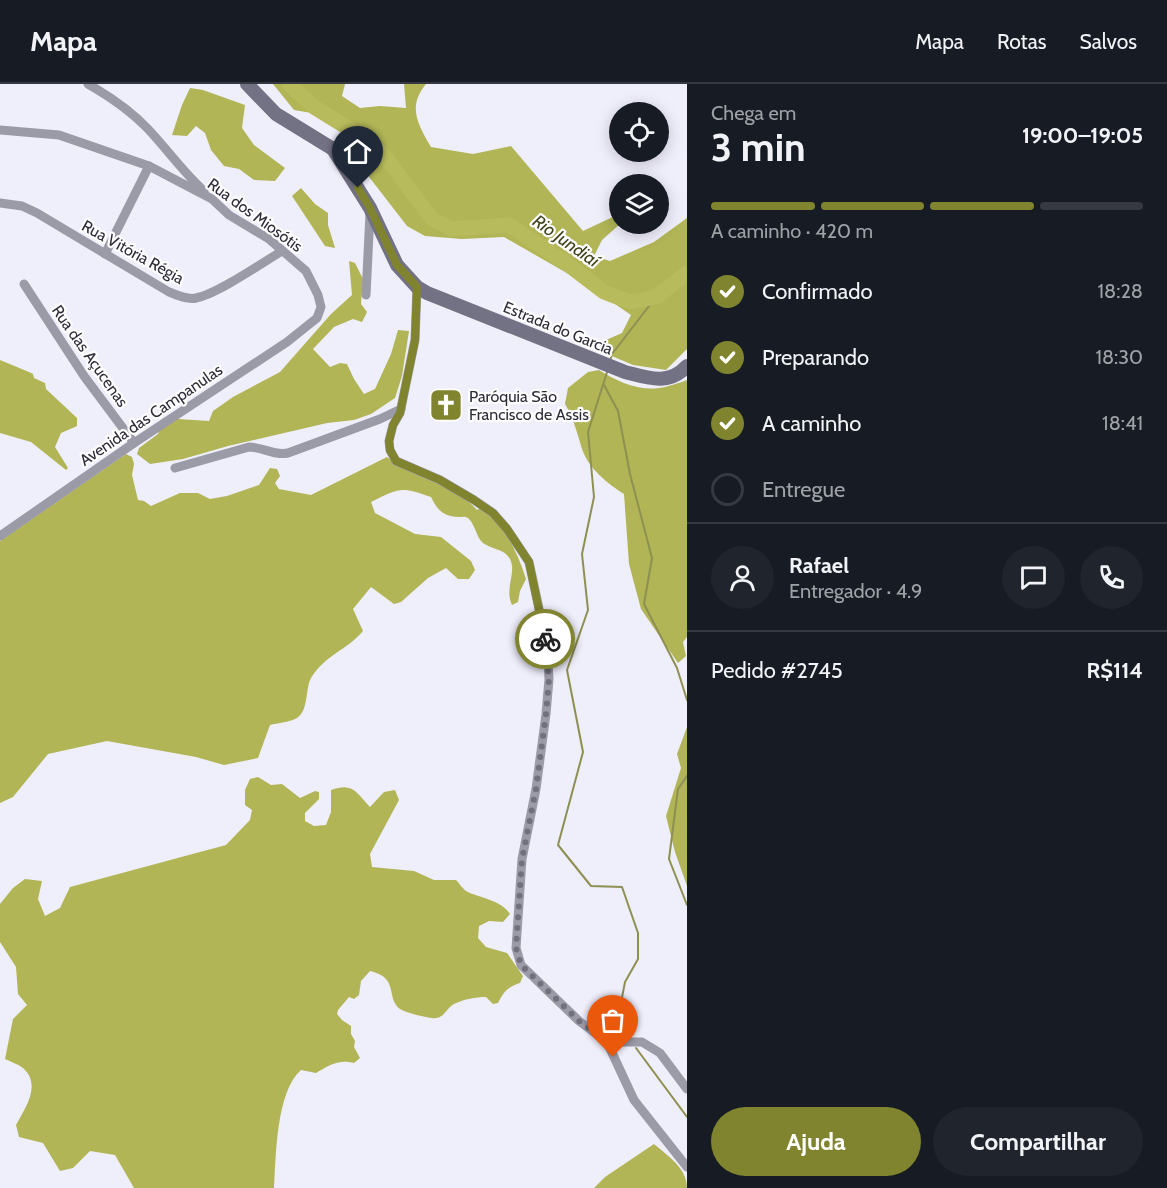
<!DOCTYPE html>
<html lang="pt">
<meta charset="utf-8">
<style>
:root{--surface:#171b24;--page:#20242c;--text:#f1f3f6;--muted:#9ea1a6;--line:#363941;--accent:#81842e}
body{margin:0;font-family:Cabin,sans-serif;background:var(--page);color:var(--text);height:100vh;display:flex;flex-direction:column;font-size:22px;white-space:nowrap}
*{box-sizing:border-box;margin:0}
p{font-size:20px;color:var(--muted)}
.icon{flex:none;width:33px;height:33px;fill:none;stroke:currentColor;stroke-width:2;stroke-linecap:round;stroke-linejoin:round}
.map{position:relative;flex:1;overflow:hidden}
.sheet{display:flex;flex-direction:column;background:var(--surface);width:480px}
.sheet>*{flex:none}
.tools{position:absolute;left:609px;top:18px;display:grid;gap:12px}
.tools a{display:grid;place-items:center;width:60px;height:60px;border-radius:50%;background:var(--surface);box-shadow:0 3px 15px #0003;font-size:30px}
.pin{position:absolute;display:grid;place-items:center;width:51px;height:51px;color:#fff;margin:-62px -26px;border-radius:50% 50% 50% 0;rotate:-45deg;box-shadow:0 0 6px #0007}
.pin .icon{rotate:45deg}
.courier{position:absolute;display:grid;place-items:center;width:60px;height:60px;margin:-30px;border:4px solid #81842e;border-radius:50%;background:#fff;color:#222;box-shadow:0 2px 8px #0007}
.head em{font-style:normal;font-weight:700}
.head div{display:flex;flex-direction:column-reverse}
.head{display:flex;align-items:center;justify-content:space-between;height:102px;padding:0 24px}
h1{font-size:39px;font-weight:700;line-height:45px}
.bar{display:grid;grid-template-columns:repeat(4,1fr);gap:9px 6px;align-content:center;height:72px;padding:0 24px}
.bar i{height:8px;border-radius:4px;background:var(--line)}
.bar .on{background:var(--accent)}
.bar p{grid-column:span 4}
.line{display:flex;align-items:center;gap:15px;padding:0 24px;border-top:2px solid var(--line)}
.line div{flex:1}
.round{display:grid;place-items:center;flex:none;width:63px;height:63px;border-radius:32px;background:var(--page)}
ol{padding:0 24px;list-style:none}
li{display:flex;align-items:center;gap:18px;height:66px}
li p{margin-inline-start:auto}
li .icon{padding:6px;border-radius:50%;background:var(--accent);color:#fff;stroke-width:4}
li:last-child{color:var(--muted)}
li i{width:33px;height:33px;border:3px solid var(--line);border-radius:50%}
.action{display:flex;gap:12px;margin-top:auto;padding:12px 24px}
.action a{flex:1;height:69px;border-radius:36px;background:var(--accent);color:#fff;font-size:24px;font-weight:700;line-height:69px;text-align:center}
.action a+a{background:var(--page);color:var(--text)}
header{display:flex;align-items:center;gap:36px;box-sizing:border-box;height:84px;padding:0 30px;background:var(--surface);border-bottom:2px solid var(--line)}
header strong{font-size:28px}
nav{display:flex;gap:33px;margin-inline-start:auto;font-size:21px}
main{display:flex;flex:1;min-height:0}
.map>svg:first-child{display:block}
.forest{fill:#b1b556}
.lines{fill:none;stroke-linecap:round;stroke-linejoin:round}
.stream{stroke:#8e9051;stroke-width:2}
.river{stroke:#b7bb5b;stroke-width:15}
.street{stroke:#9b9aa7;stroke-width:9}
.secondary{stroke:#737184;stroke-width:14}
.done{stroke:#72707d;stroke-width:6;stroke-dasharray:0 10.8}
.route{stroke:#81842e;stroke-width:8}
.labels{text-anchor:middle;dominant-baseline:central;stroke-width:4.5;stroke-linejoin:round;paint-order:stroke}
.street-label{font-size:16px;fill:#2e2c39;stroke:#fdfdfd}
.poi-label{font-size:16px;fill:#2e2c39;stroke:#fdfdfd;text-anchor:start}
.water-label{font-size:18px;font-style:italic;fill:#42441c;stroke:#fdfdfd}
</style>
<header>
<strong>Mapa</strong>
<nav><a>Mapa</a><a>Rotas</a><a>Salvos</a></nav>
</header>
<main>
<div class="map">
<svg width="687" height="1104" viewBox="0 0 687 1104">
<rect width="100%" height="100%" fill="#efeefb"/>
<g class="forest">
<path d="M273 0H345L342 12 360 24 380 22 406 24 404 0H426C407 23 418 40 431 63L473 70 511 62 583 147 617 131 620 140 602 156 594 172 610 177 654 158 687 134V265L666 286 633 281 600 267 606 256 622 249 631 231 586 200 504 153 462 155 425 152 407 142 356 76 344 56 347 35 294 26Z"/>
<polygon points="190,4 203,6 245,21 242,44 254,61 285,84 275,97 254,96 239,85 224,82 211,66 205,49 196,42 187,52 172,51 182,21"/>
<polygon points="301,104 315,120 328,129 328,141 335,164 325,162 292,112"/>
<polygon points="349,177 355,179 363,195 361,220 367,228 362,238 353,235 334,243 313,265 330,283 340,279 347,280 354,295 364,310 375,305 391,270 398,246 409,247 402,292 395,314 371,330 354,336 327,339 228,362 183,375 150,380 137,370 139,364 158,350 163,334 209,337 213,327 233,313 280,288 331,230 352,211"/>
<polygon points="0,276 29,288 33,290 34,294 45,299 46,305 77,334 77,342 61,349 55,363 68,384 66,386 31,358 0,349"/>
<path d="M599 286C616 297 638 307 659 304 668 303 678 299 687 296V553L683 558 686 572 678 579 641 525 629 480 624 410C607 399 589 385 582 365 577 349 574 335 565 320L568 304 588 288Z"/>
<path d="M126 370 132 373 134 380 132 391 138 416 144 417 151 422 180 409H198L210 415 227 412 259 401 270 384 277 385 280 392 275 399 279 405 311 411 387 373C413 396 453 398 477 426L481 424C505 441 517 467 526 495L520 507 518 518 512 521C504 504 517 489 510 475 504 464 491 466 482 458 476 452 475 440 468 434 465 432 463 433 459 433 443 432 438 427 431 413 401 402 399 404 371 418L375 429 415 450 441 453 471 477 475 486 469 495H458L446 484 428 494 401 518 394 520 371 503 353 525 363 547C347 566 325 571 311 594 305 605 309 626 297 634 291 638 277 639 270 641L258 674 224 681 196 673 107 657 48 670 13 713 0 719V457Z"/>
<polygon points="687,643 687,802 675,768 666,732 681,684 677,670"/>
<path d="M258 693 271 701 282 700 300 714 315 707 319 708V715L305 729V737L314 742 326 741 331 728V706C353 698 356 708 370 723L384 708 395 706 399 716 370 770 372 783 414 787 434 796H456C459 799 463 805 466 807 481 815 500 815 510 830L503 838 489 837 479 842 478 854 486 863 507 869 523 892 520 899C508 903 504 907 498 919L493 920 486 913C475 913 465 915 454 920 446 924 444 936 432 934 424 933 407 929 400 925 385 913 400 894 370 887L361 897 359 911 354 915 349 913 338 926 337 930 342 936 351 942V950L355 957 354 963 360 974 354 979C339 975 329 981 316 989L301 986C276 1008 276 1072 274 1104H134L115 1071 90 1067 73 1084 60 1087 43 1059 19 1053 16 1041C25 1024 42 1001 23 984 18 980 11 978 5 975L13 935 27 921 18 910 16 883 0 858V820L13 804 25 795 42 797 38 815 45 832 60 824 70 803 226 761 250 736 252 726 245 721V706L250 695Z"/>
<path d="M654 1060C668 1072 687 1084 687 1104H594L605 1093Z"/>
</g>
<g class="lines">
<g class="stream">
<polyline points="610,277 612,270 656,213"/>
<polyline points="608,285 588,348 594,413 582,470 588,526 567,586 583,668 558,761 591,802 622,803 638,849 638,875 625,898 619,929 608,948"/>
<polyline points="604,301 618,327 630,390 652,474 644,520 677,584 687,616"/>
<polyline points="687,692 678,705 669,775 687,821"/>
<polyline points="620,931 631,949"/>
<polyline points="636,964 687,1033"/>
</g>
<polyline class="river" points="289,0 314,23 348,44 384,71 431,134 451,145 509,141 566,179 604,208 630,218 656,213 687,189"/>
<g class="street">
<path d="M88 0C109 12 131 27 148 45 167 65 183 88 204 107"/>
<polyline points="0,46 59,51 149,82 212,115 229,131 269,155 306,187 318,211 321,223 317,234 287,258 134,359 0,452"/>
<path d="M0 119 22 122 37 129 169 208C177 211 187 216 196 214 217 210 262 179 282 167"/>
<polyline points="105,170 149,82"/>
<polyline points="24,200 84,292 134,359"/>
<polyline points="417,203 415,256 400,329 393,341 389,357 390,366 396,377 440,396 474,416 493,429 507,445 529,478 547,562 549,595 546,630 536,705 522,775 516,864 521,881 579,937 607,958 634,1016 687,1083"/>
<polyline points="366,211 370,129"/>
<path d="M175 384 249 363C263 363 274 372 288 369L380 335 401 325"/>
<polyline points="607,958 642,958 660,969 687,1005"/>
</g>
<path class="secondary" d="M247 0 276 30 333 65 370 124 397 181 417 203 427 209 625 288C648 294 669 302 687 282"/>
</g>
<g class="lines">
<polyline class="done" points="545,555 549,595 546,630 536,705 522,775 516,864 521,881 579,937 607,958 613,973"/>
<polyline class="route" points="358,104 370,124 397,181 417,203 415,256 400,329 393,341 389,357 390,366 396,377 440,396 474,416 493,429 507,445 529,478 545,555"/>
</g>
<defs>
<g id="church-square" transform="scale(1.725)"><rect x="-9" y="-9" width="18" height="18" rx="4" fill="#81842e" stroke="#fdfdfd"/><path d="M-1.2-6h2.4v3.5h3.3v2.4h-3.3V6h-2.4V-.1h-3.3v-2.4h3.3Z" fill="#fff"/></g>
</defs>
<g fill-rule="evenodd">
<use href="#church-square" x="446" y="321"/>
</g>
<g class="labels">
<g class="street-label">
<text transform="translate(255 131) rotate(36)">Rua dos Miosótis</text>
<text transform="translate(133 168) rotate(29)">Rua Vitória Régia</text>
<text transform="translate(558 244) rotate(22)">Estrada do Garcia</text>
<text transform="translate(90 272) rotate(55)">Rua das Açucenas</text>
<text transform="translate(151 331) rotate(-34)">Avenida das Campanulas</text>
</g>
<g class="poi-label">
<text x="469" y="312">Paróquia São<tspan x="469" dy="18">Francisco de Assis</tspan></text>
</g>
<g class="water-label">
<text transform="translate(566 157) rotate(35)">Rio Jundiaí</text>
</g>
</g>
</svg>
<div class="tools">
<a><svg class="icon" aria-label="locate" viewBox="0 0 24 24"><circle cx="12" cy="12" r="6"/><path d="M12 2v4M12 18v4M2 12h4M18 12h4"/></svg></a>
<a><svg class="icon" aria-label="layers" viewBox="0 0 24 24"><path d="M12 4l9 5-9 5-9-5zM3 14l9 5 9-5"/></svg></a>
</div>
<div class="pin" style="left:613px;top:973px;background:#ea580c"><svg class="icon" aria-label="bag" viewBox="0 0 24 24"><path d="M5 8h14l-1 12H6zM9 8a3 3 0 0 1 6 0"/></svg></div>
<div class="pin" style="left:358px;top:104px;background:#1f2937"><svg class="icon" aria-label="home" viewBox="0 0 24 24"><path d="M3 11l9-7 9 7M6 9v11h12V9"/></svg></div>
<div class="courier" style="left:545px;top:555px"><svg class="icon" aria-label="bike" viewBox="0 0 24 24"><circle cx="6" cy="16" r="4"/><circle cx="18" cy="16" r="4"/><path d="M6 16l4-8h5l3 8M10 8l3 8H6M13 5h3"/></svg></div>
</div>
<section class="sheet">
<div class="head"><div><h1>3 min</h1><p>Chega em</p></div><em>19:00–19:05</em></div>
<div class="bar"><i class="on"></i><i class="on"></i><i class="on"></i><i></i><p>A caminho · 420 m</p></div>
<ol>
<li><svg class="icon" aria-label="check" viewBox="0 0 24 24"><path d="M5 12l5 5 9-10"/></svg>Confirmado<p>18:28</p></li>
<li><svg class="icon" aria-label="check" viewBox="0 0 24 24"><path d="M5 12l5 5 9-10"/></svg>Preparando<p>18:30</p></li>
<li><svg class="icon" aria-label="check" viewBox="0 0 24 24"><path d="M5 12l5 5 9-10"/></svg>A caminho<p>18:41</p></li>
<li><i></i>Entregue</li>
</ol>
<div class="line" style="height:108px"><a class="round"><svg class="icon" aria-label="person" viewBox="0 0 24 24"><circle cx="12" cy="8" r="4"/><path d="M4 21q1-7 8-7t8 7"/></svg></a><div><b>Rafael</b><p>Entregador · 4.9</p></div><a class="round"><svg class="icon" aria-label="chat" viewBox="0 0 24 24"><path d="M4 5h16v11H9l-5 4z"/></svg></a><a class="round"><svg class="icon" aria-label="phone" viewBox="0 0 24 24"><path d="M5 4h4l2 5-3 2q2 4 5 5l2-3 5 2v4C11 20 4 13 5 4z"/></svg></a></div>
<div class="line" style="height:78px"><div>Pedido #2745</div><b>R$114</b></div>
<div class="action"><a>Ajuda</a><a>Compartilhar</a></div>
</section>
</main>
